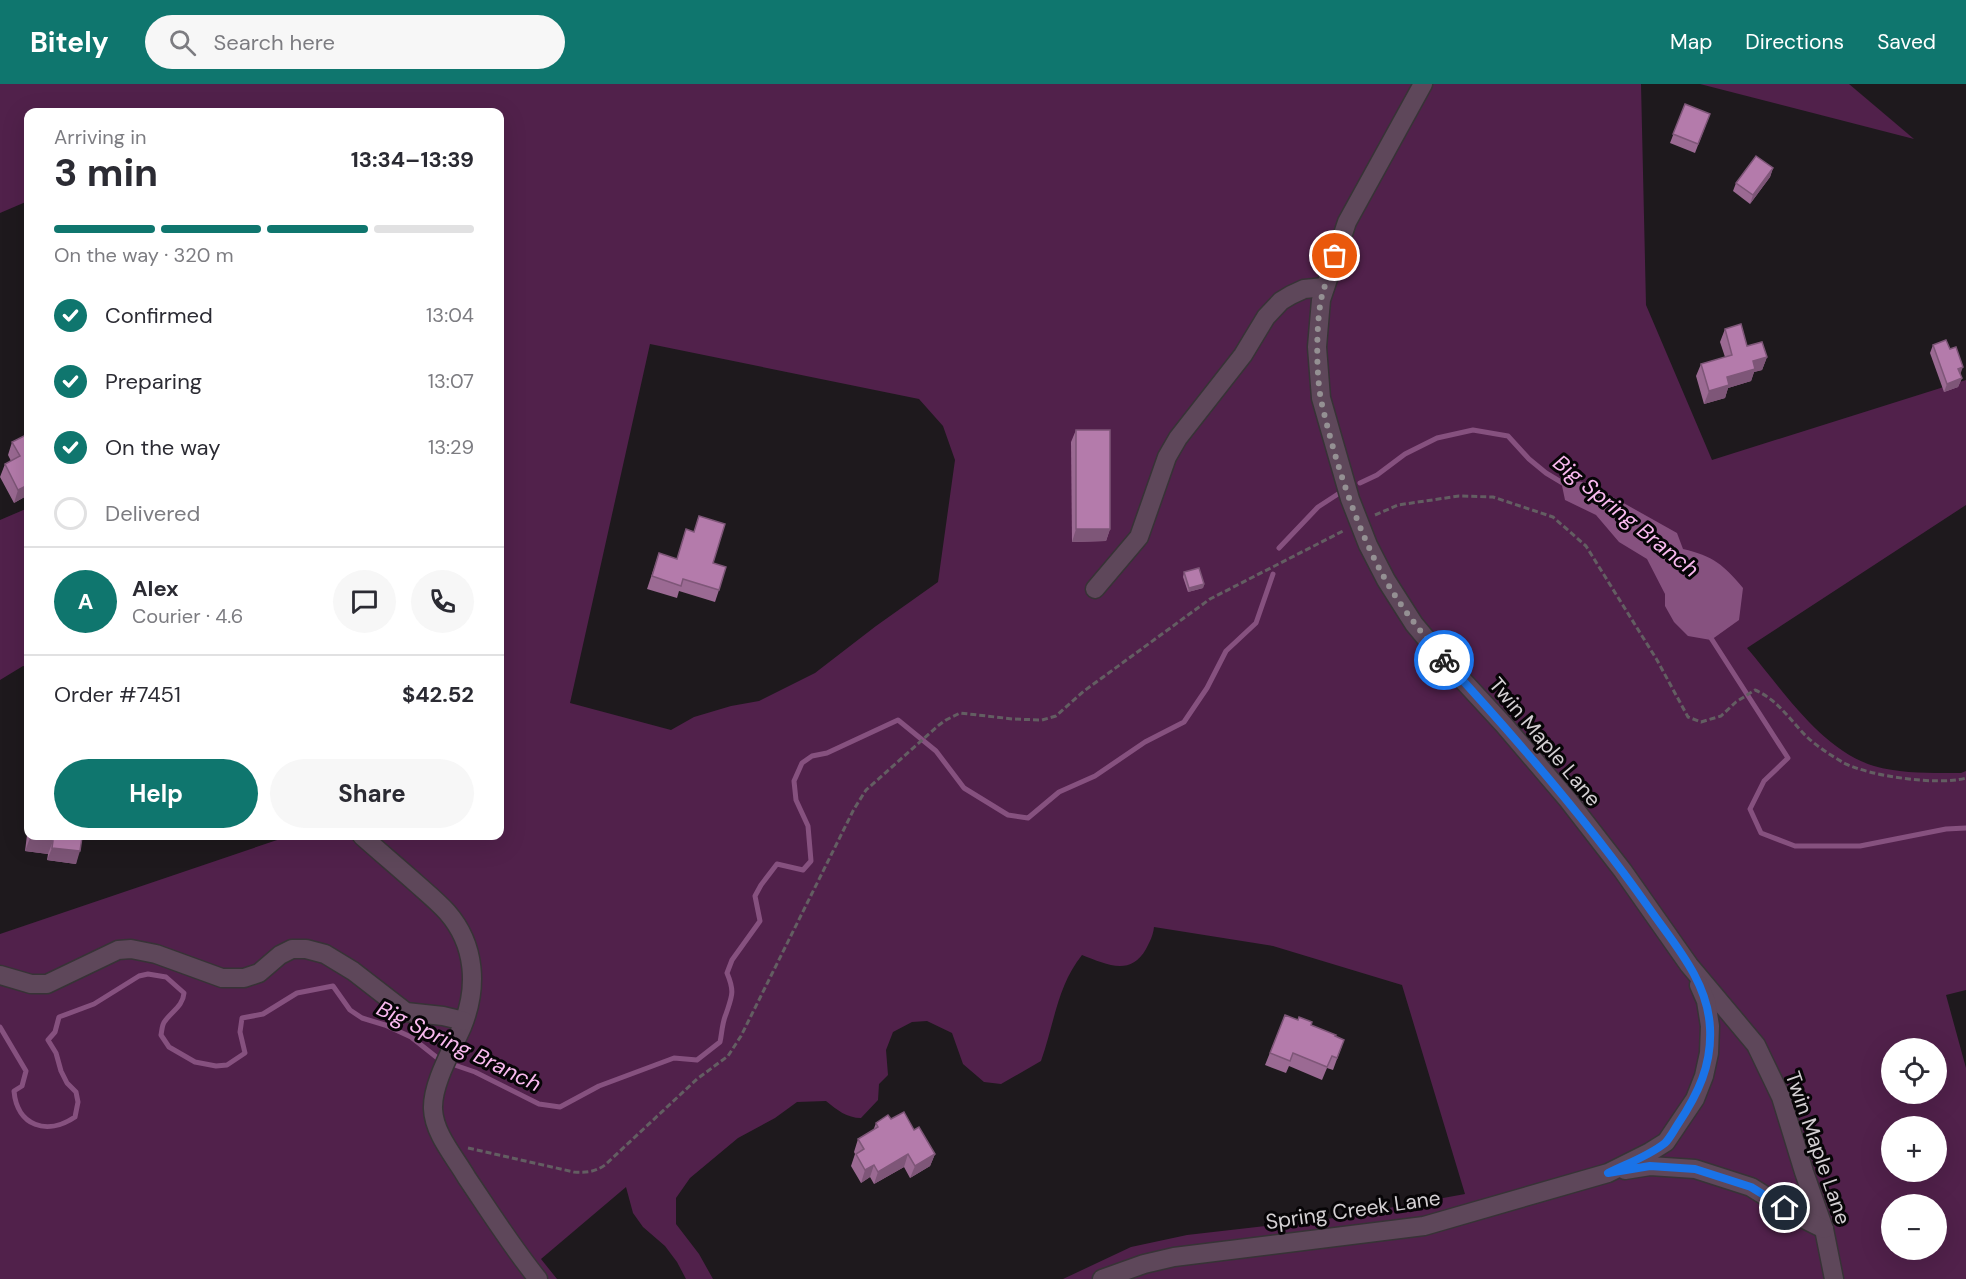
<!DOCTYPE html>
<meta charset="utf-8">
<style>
:root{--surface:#fff;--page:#f7f7f7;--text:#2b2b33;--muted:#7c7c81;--line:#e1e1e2;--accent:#0f766e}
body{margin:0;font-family:"DM Sans",sans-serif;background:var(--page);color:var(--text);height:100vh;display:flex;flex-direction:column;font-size:22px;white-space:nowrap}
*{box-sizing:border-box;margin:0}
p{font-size:20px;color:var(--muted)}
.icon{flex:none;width:33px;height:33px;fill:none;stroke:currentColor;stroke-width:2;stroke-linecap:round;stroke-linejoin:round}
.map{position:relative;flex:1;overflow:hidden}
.details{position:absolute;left:24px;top:24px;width:480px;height:732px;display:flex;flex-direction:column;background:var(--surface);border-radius:12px;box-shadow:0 6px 24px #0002}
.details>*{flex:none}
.tools{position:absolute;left:1881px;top:954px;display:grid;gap:12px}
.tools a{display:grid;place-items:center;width:66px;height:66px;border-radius:50%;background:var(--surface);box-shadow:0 6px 24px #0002;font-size:30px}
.pin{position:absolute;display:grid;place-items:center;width:51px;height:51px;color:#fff;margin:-26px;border:3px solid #fff;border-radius:50%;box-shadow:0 2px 6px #0007}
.courier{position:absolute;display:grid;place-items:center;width:60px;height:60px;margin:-30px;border:4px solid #1a73e8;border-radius:50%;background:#fff;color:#222;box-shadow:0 2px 8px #0007}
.summary em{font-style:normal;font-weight:700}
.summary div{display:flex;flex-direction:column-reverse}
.summary{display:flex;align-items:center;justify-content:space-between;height:102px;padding:0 30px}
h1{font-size:39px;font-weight:700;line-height:45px}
.bar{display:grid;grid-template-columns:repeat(4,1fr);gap:9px 6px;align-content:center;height:72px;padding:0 30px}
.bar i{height:8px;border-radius:4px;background:var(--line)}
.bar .active{background:var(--accent)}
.bar p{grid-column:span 4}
.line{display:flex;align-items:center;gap:15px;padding:0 30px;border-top:2px solid var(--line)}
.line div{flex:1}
.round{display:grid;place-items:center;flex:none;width:63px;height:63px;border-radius:32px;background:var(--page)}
ol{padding:0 30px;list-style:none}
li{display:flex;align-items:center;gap:18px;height:66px}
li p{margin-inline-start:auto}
li .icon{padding:6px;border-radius:50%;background:var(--accent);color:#fff;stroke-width:4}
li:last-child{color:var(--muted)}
li i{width:33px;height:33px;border:3px solid var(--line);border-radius:50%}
.primary-button{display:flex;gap:12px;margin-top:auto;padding:12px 30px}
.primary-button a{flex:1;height:69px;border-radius:36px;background:var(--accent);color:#fff;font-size:24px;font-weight:700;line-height:69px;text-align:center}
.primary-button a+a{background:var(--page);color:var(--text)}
header{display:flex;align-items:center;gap:36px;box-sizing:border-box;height:84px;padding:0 30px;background:var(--accent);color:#fff}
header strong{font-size:28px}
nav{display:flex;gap:33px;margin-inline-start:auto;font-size:21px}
.search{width:420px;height:54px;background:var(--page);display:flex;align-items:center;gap:15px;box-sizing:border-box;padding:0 21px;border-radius:33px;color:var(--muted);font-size:22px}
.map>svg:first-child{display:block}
.green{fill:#51214b;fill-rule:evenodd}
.water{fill:#86517f}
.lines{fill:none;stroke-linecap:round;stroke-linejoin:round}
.stream{stroke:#86517f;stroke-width:5}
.minor-casing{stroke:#373336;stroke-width:21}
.path{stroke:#635e62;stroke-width:3;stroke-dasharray:6 3;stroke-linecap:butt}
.minor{stroke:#5e475a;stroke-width:18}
.wall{fill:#9b6a93}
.shaded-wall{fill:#7e5678}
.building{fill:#b47bab;stroke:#7e5678;stroke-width:1.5}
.done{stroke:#949093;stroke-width:6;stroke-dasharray:0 10.8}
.route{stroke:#1a73e8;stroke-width:8}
.labels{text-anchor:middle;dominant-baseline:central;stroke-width:6;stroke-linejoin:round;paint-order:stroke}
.street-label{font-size:21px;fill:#d4d0d3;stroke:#070507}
.water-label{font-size:22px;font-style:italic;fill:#f9b9ef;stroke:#070507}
</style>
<header>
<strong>Bitely</strong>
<div class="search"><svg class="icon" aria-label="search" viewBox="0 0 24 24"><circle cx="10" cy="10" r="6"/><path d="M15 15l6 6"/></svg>Search here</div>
<nav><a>Map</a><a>Directions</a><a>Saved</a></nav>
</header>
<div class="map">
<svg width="1966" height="1195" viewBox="0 0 1966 1195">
<rect width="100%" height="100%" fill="#1e191d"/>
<g class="green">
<path d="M0 0H1641L1646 221 1712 376 1966 296V421L1747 564C1782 605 1821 666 1874 682 1902 690 1933 689 1961 689L1966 687V906L1946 911 1966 984V1195H1063L1131 1163 1187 1151 1334 1134 1465 1110 1402 901 1273 862 1154 843C1153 852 1150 857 1146 865 1130 893 1106 880 1082 871 1057 902 1054 941 1041 977L1001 1000 984 998 963 980 952 949 927 937 912 938 893 948 886 966 888 991 879 1000 878 1016 861 1034C847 1034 837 1026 826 1017L797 1018 775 1034 738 1054 690 1094 676 1114V1140L699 1170 713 1195H686L677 1178 665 1162 643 1143 633 1129 626 1103 541 1175 557 1195H0V850L289 752H500V28H28V117L0 129ZM650 260 919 315 943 342 955 376 938 498 876 542 815 589 759 617 731 622 694 633 671 646 570 619ZM1892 964H1936V1010H1892ZM1892 1042H1936V1088H1892ZM1892 1120H1936V1166H1892Z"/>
<polygon points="1700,0 1849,0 1914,55"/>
<polygon points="28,424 28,583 23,582 0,596 0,436"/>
</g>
<path class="water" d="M1561 397 1586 398 1677 449 1683 465C1713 472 1724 481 1743 504L1739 536 1711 556 1688 552 1674 538 1665 522V510L1647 475 1619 458 1596 431 1565 416Z"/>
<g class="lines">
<g class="stream">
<polyline points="1360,399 1377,391 1405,370 1437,354 1473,346 1508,352 1529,375 1546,389 1566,401"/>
<polyline points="1279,464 1318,423 1338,410"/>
<polyline points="1709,551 1788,674 1764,697 1750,725 1761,749 1795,762 1860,762 1946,745 1966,744"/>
<path d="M0 943 26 987 22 1002 14 1007C17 1042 47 1052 75 1033L78 1018 76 1008 67 999 61 987 56 969 48 956 55 948 59 933 94 920 139 892 148 890 166 893 184 909C183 922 172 927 165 937 162 940 162 946 161 951L169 963 195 978 216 982 227 981 245 969 240 948 242 934 263 930 297 909 333 902 350 926 362 934 385 941 411 953 440 976 475 988 539 1020 560 1023 599 1002 674 974 697 976 720 958C722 949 722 939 726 930 732 912 735 908 727 889L732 876 760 837 755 812 761 801 777 780 803 786 811 777 808 742 796 716 794 697 802 679 812 672 827 669 898 636 936 667 964 704 1008 731 1028 734 1059 708 1095 692 1145 658 1184 638 1207 604 1226 567 1256 539 1273 490"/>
</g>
<g class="minor-casing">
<g id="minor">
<polyline points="1423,0 1347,138 1321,216 1317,263 1321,314 1350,415 1368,461 1386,496 1414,540 1444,576 1504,641 1568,716 1623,787 1689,881 1756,961 1781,1013 1804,1088 1824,1145 1834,1195"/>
<polyline points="1095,505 1139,453 1167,373 1178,354 1243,271 1266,233 1281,217 1291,211 1304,205 1325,203"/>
<path d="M362 752C380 768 399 784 417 800 427 809 438 818 447 828 476 861 478 904 462 943 452 966 432 1000 433 1025 434 1050 455 1073 467 1094 490 1128 512 1163 538 1195"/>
<polyline points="0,891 31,900 47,900 118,866 131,865 156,870 222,894 244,894 259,889 280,871 292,865 306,865 325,870 353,887 406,928 443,932 464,937"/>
<polyline points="1625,1086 1650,1082 1695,1085 1751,1103 1796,1131 1824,1145"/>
<polyline points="1102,1195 1144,1180 1174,1173 1424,1142 1608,1089 1650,1068 1666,1058 1695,1015 1704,992 1709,969 1710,942 1706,917 1699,901"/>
</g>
</g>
<g class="path">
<path d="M1375 431 1398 421 1459 412 1493 413 1553 433 1586 462 1657 576 1688 633 1701 638 1721 632 1736 618 1755 606C1778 616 1789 635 1806 652 1816 662 1832 672 1844 679 1869 692 1938 702 1966 694"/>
<path d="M468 1064 574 1088C586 1089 595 1088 605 1081L697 995 728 972 741 952 854 725 866 706 939 641 946 636 960 629 1013 635 1042 636 1056 632 1084 607 1210 515 1345 446"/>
</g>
<use href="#minor" class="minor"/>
</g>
<g class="wall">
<polygon points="1685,20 1710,30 1695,69 1670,59"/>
<polygon points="1773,84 1770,93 1750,120 1733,107 1736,99"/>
<polygon points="1725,245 1747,262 1767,273 1762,286 1754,288 1751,297 1728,304 1725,314 1704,320 1696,292 1701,280 1725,273 1720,258"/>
<polygon points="1933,261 1960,291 1962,294 1958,303 1944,308 1930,269"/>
<polygon points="1076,346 1110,445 1106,457 1072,458 1071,358"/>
<polygon points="28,350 28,411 14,419 0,393 5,380 11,377 8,371 12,358"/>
<polygon points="699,432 713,479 719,506 715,518 679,507 677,514 647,505 659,469 677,475 686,445 694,448"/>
<polygon points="1184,488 1204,500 1203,504 1188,508 1183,493"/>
<polygon points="28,743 28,752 80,752 76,780 47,776 48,770 25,767"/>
<polygon points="1285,931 1311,941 1344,956 1333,986 1327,984 1322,996 1289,982 1286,989 1265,981"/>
<polygon points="891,1035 914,1046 935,1070 930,1082 910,1094 904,1083 874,1100 870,1093 861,1099 851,1082 855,1070 854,1068 858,1055 873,1047 876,1039"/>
</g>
<g class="shaded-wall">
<polygon points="1773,84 1770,93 1750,120 1753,111"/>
<polygon points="1767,273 1762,286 1754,288 1751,297 1728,304 1725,314 1704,320 1709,307 1727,293 1753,277"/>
<polygon points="1963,283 1960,291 1958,285"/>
<polygon points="1962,294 1958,303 1944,308 1947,300"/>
<polygon points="28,401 28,411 14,419 18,406"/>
<polygon points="1076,445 1110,445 1106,457 1072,458"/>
<polygon points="1204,500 1203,504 1188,508 1189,504"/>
<polygon points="30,754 53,757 48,770 25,767"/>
<polygon points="52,764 80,767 76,780 47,776"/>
<polygon points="908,1070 904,1083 874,1100 878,1088"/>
<polygon points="935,1070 930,1082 910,1094 915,1082"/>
<polygon points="874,1081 870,1093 861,1099 865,1086"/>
</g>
<g class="building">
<polygon points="1685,20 1710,30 1698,60 1673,50"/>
<polygon points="1756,72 1773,84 1753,111 1736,99"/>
<polygon points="1741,240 1747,262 1762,258 1767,273 1753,277 1755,285 1727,293 1729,301 1709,307 1701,280 1732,271 1725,245"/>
<polygon points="1946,256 1950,265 1956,263 1963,283 1958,285 1962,294 1947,300 1933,261"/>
<rect x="1076" y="346" width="34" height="99"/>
<polygon points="28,350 28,401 18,406 5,380 20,372 12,358"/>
<polygon points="699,432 725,440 713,479 726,483 719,506 683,495 681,502 652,492 659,469 677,475 686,445 694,448"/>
<polygon points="1199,484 1204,500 1189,504 1184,488"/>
<polygon points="30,752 80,752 80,753 82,753 80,767 52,764 53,757 30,754"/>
<polygon points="1285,931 1298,936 1299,933 1312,938 1311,941 1336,951 1335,952 1344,956 1337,974 1332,972 1327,983 1293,969 1290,977 1270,969"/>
<polygon points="904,1028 914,1046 919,1043 935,1070 915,1082 908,1070 878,1088 874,1081 865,1086 856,1070 864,1065 858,1055 878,1043 876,1039 888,1031 891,1035"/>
</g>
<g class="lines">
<path class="done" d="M1335 172C1331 187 1324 201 1321 216 1316 243 1316 289 1321 316 1334 374 1356 444 1385 495 1401 524 1423 550 1444 576"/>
<path class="route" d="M1444 576C1517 655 1587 736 1649 824 1674 860 1708 897 1710 944 1712 981 1698 1010 1678 1040 1674 1046 1670 1054 1665 1059 1649 1072 1626 1080 1608 1089L1650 1082 1695 1085 1751 1103 1785 1124"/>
</g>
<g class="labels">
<g class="street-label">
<text transform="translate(1545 658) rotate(50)">Twin Maple Lane</text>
<text transform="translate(1818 1064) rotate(71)">Twin Maple Lane</text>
<text transform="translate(1353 1126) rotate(-8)">Spring Creek Lane</text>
</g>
<g class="water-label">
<text transform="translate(1626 432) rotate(39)">Big Spring Branch</text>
<text transform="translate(459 962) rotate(26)">Big Spring Branch</text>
</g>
</g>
</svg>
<div class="tools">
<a><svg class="icon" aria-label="locate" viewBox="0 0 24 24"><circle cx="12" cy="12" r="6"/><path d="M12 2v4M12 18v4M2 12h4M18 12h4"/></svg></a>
<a>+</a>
<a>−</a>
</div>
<div class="pin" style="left:1335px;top:172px;background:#ea580c"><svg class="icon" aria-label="bag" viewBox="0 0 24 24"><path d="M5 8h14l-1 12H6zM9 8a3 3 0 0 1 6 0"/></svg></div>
<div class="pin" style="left:1785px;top:1124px;background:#1f2937"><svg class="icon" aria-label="home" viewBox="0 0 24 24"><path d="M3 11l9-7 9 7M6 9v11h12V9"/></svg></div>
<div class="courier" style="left:1444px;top:576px"><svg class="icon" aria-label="bike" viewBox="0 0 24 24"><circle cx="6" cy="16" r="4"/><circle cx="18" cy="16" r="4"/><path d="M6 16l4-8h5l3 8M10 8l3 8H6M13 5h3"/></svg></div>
<section class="details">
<div class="summary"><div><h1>3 min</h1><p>Arriving in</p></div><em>13:34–13:39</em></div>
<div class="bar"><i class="active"></i><i class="active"></i><i class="active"></i><i></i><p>On the way · 320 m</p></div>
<ol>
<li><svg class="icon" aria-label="check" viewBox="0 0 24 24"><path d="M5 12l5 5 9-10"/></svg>Confirmed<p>13:04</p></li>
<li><svg class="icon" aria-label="check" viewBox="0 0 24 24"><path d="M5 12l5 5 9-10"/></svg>Preparing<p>13:07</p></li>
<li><svg class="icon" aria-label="check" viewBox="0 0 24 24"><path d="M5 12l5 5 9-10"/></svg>On the way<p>13:29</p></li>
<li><i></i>Delivered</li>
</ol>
<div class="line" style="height:108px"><b class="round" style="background:var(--accent);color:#fff">A</b><div><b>Alex</b><p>Courier · 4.6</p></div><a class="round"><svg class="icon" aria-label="chat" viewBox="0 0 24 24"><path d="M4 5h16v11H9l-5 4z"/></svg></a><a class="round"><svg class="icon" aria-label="phone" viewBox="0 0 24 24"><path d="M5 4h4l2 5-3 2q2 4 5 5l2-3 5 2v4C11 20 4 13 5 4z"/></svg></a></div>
<div class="line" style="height:78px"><div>Order #7451</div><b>$42.52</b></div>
<div class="primary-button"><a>Help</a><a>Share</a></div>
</section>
</div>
